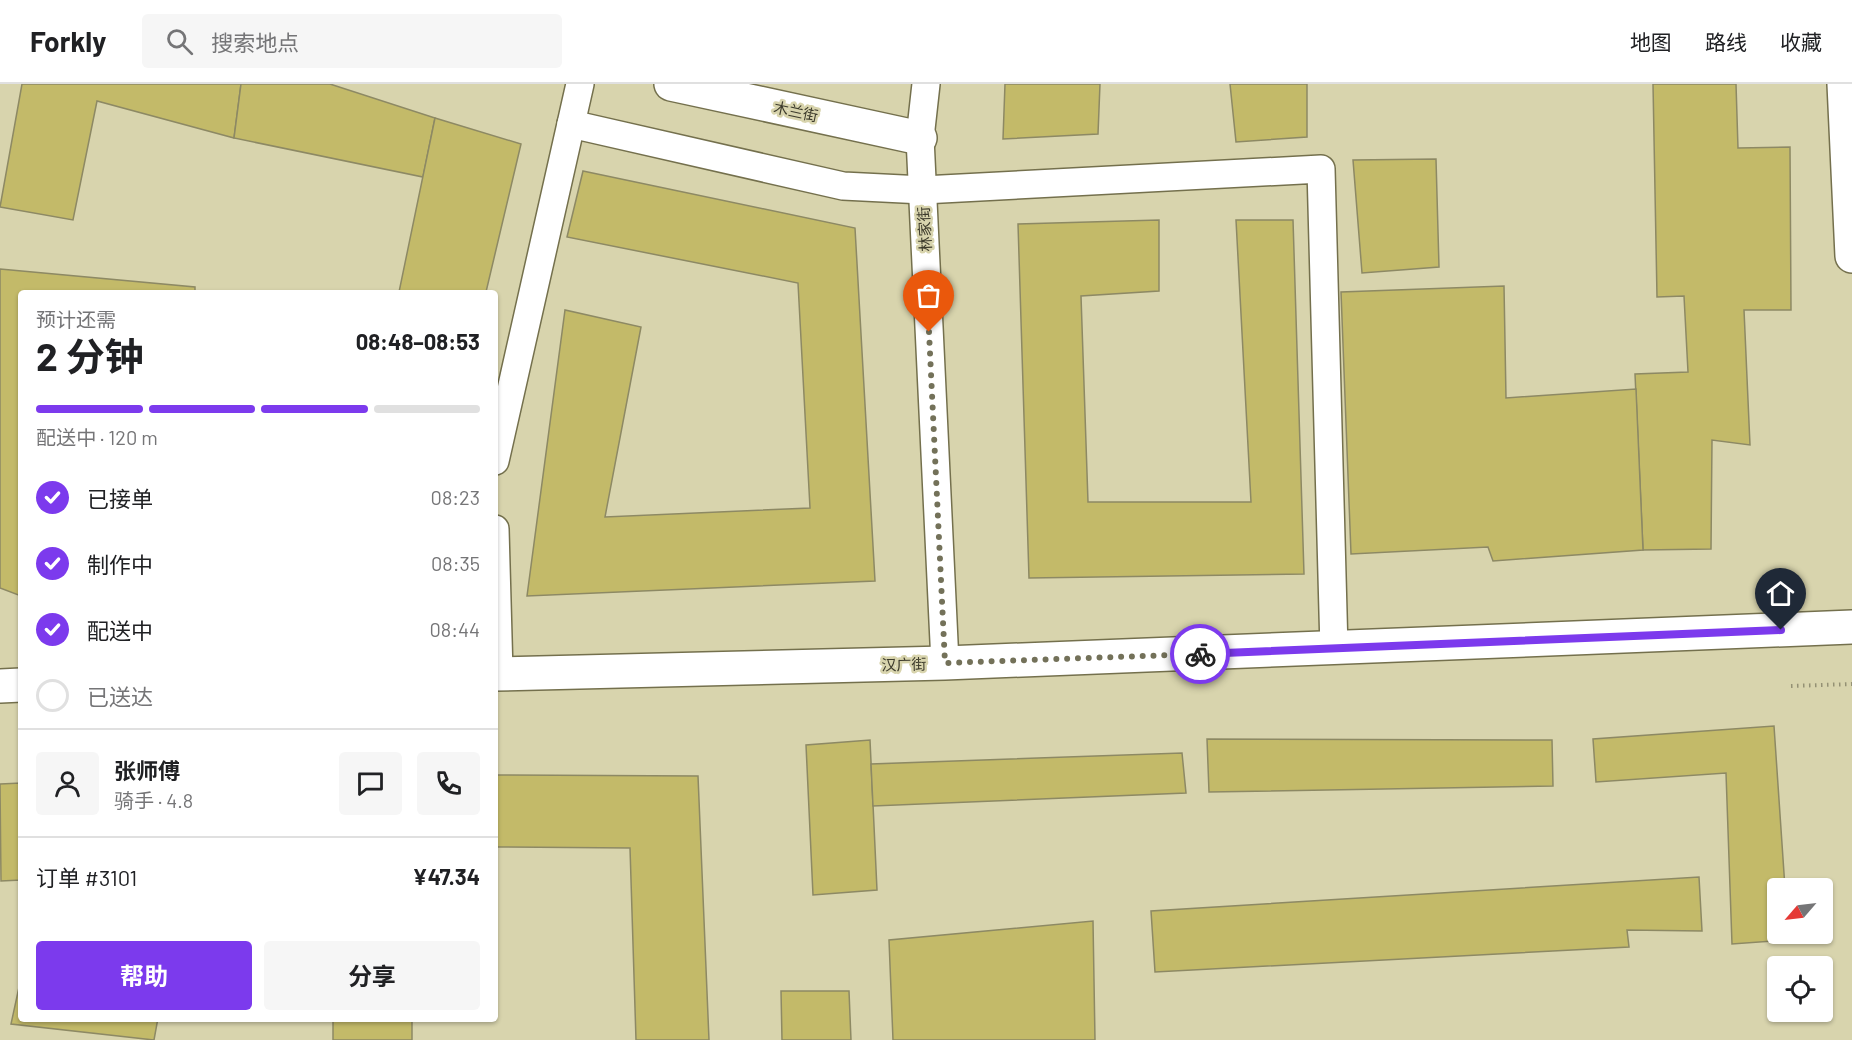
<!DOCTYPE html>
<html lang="zh">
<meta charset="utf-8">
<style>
:root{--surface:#fff;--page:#f6f6f6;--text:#202124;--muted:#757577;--line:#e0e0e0;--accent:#7c3aed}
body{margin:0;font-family:Barlow,"Noto Sans SC",sans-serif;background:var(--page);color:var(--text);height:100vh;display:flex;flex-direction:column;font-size:22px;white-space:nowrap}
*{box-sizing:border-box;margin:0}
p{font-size:20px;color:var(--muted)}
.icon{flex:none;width:33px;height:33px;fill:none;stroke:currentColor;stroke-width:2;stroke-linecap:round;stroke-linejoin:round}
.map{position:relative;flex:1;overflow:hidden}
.panel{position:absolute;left:18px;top:206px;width:480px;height:732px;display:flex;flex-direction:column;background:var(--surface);border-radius:6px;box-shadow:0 2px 4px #0004}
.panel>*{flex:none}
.needle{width:39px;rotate:242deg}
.buttons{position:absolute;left:1767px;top:794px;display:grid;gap:12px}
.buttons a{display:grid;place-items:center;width:66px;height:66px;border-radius:6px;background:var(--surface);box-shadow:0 2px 4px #0004;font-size:30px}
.pin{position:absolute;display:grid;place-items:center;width:51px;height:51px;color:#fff;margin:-62px -26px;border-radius:50% 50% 50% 0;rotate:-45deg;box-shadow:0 0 6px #0007}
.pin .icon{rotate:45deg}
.courier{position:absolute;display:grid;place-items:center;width:60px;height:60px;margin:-30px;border:4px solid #7c3aed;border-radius:50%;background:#fff;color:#222;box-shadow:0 2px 8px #0007}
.headline em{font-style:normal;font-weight:700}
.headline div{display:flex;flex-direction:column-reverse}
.headline{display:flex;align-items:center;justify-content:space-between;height:102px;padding:0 18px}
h1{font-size:39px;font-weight:700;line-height:45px}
.bar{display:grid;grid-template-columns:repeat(4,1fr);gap:9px 6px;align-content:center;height:72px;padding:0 18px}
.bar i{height:8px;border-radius:4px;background:var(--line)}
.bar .selected{background:var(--accent)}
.bar p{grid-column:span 4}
.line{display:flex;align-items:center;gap:15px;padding:0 18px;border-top:2px solid var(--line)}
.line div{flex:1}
.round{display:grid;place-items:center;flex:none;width:63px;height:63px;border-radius:6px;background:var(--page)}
ol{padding:0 18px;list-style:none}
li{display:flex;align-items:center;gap:18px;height:66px}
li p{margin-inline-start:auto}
li .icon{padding:6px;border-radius:50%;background:var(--accent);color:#fff;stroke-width:4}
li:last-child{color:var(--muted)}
li i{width:33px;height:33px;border:3px solid var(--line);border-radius:50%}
.cta{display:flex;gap:12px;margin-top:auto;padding:12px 18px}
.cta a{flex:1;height:69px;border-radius:6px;background:var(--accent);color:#fff;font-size:24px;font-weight:700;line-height:69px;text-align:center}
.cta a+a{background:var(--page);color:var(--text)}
header{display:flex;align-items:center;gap:36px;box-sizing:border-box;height:84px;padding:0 30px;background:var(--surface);border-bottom:2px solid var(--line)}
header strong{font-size:28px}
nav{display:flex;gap:33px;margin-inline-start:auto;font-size:21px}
.search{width:420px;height:54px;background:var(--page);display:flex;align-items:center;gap:15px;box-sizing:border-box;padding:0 21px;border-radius:6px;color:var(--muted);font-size:22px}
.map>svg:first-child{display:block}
.building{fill:#c3ba69;stroke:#8d8964;stroke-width:1.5}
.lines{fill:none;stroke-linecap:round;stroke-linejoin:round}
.minor-casing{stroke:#74704d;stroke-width:30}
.tertiary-casing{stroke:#74704d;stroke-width:36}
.trunk-casing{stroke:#74704d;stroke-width:36}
.path{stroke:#949174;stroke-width:4;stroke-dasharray:1.5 4.5;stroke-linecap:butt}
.minor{stroke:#fff;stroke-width:27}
.tertiary{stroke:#fff;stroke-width:33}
.trunk{stroke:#fff;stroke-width:33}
.done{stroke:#737159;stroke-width:6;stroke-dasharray:0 10.8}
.route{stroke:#7c3aed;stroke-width:8}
.labels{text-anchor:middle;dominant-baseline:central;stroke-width:5;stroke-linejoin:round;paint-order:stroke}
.street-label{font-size:15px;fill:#3d3b2c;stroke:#d8d4ad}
</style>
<header>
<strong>Forkly</strong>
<div class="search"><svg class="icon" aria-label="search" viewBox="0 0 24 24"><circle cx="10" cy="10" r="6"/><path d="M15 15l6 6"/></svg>搜索地点</div>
<nav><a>地图</a><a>路线</a><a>收藏</a></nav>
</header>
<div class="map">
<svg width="1852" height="956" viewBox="0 0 1852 956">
<rect width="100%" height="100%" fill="#d8d4ad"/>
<g class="building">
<polygon points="22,0 241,0 234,54 97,17 73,136 0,123"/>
<polygon points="241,0 330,0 435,34 423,93 234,54"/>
<polygon points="1005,0 1100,0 1098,50 1003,55"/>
<polygon points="1230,0 1307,0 1307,53 1236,58"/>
<polygon points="1653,0 1736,0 1738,64 1790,63 1791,226 1744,226 1750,361 1712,356 1711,465 1643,466 1635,290 1688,288 1684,212 1657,213"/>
<polygon points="435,34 521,60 486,208 399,208"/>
<polygon points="1436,75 1439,183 1362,189 1353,76"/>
<polygon points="583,87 855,144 875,497 527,512 565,226 641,243 605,433 810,424 798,199 567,153"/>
<polygon points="1159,136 1159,207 1081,212 1088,418 1251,418 1236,136 1293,136 1304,490 1029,494 1018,140"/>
<polygon points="0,185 195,203 195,208 21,208 21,512 0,504"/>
<polygon points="1504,202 1506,314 1636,305 1643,466 1493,477 1488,463 1351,470 1341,208"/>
<polygon points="1774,642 1785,804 1778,804 1778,849 1788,849 1788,856 1732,860 1726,689 1596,698 1593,655"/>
<polygon points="1207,655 1552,656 1553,702 1209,708"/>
<polygon points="870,656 877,806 813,811 806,661"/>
<polygon points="1182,669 1186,709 873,722 871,680"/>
<polygon points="495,691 698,692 709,956 636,956 630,764 495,763"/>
<polygon points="21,699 21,796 1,797 0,700"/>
<polygon points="1699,793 1702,847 1627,846 1629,863 1155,888 1151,827"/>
<polygon points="1093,837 1095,956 893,956 889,856"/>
<polygon points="21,894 21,934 158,934 154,956 11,940"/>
<polygon points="781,907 849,907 851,956 782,956"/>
<rect x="333" y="934" width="79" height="22"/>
</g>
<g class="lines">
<g class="minor-casing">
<g id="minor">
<polyline points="926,0 920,54 945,579"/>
<polyline points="571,40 843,102 923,106 1321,85 1334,565"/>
<polyline points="495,377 580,0"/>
<polyline points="495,445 499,589"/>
</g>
</g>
<g class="tertiary-casing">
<g id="tertiary">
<polyline points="671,0 920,54"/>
<polyline points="495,590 945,579 1852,543"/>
<polyline points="0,602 21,601"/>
</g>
</g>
<g class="trunk-casing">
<polyline id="trunk" points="1844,0 1852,172"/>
</g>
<polyline class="path" points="1791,602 1852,600"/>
<use href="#minor" class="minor"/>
<use href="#tertiary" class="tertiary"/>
<use href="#trunk" class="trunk"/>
</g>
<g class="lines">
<polyline class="done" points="929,248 945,579 1200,570"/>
<polyline class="route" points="1200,570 1781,546"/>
</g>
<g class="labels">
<g class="street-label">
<text transform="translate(796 27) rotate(12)">木兰街</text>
<text transform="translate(924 145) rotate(-93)">林家街</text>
<text transform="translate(904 580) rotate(-1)">汉广街</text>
</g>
</g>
</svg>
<div class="buttons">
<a><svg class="needle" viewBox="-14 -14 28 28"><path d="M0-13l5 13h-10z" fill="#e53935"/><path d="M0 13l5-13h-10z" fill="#757577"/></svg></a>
<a><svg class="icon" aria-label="locate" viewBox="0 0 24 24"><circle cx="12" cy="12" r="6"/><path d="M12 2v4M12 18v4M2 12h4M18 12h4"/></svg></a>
</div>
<div class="pin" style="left:929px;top:248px;background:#ea580c"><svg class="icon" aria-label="bag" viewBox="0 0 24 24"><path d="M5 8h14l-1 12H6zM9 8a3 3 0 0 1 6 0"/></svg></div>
<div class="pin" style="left:1781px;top:546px;background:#1f2937"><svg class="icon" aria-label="home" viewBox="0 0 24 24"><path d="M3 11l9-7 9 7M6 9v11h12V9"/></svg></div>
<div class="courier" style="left:1200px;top:570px"><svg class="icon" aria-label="bike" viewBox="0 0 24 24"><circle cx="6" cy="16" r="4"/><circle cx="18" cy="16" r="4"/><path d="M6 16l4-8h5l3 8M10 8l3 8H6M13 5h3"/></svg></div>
<section class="panel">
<div class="headline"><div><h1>2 分钟</h1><p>预计还需</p></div><em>08:48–08:53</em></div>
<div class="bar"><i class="selected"></i><i class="selected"></i><i class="selected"></i><i></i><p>配送中 · 120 m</p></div>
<ol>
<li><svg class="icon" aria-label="check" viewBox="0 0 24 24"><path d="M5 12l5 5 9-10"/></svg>已接单<p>08:23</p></li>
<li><svg class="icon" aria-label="check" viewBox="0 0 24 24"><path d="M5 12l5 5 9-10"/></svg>制作中<p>08:35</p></li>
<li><svg class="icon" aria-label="check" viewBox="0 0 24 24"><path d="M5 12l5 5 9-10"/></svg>配送中<p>08:44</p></li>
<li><i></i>已送达</li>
</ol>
<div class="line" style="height:108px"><a class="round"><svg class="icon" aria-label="person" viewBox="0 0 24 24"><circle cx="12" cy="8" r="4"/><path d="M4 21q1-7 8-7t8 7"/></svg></a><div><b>张师傅</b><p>骑手 · 4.8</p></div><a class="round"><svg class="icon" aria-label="chat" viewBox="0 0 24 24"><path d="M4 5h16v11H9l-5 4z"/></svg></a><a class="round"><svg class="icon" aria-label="phone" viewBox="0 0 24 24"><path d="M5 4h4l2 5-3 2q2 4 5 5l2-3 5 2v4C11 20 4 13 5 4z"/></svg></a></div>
<div class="line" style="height:78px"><div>订单 #3101</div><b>¥47.34</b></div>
<div class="cta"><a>帮助</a><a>分享</a></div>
</section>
</div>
